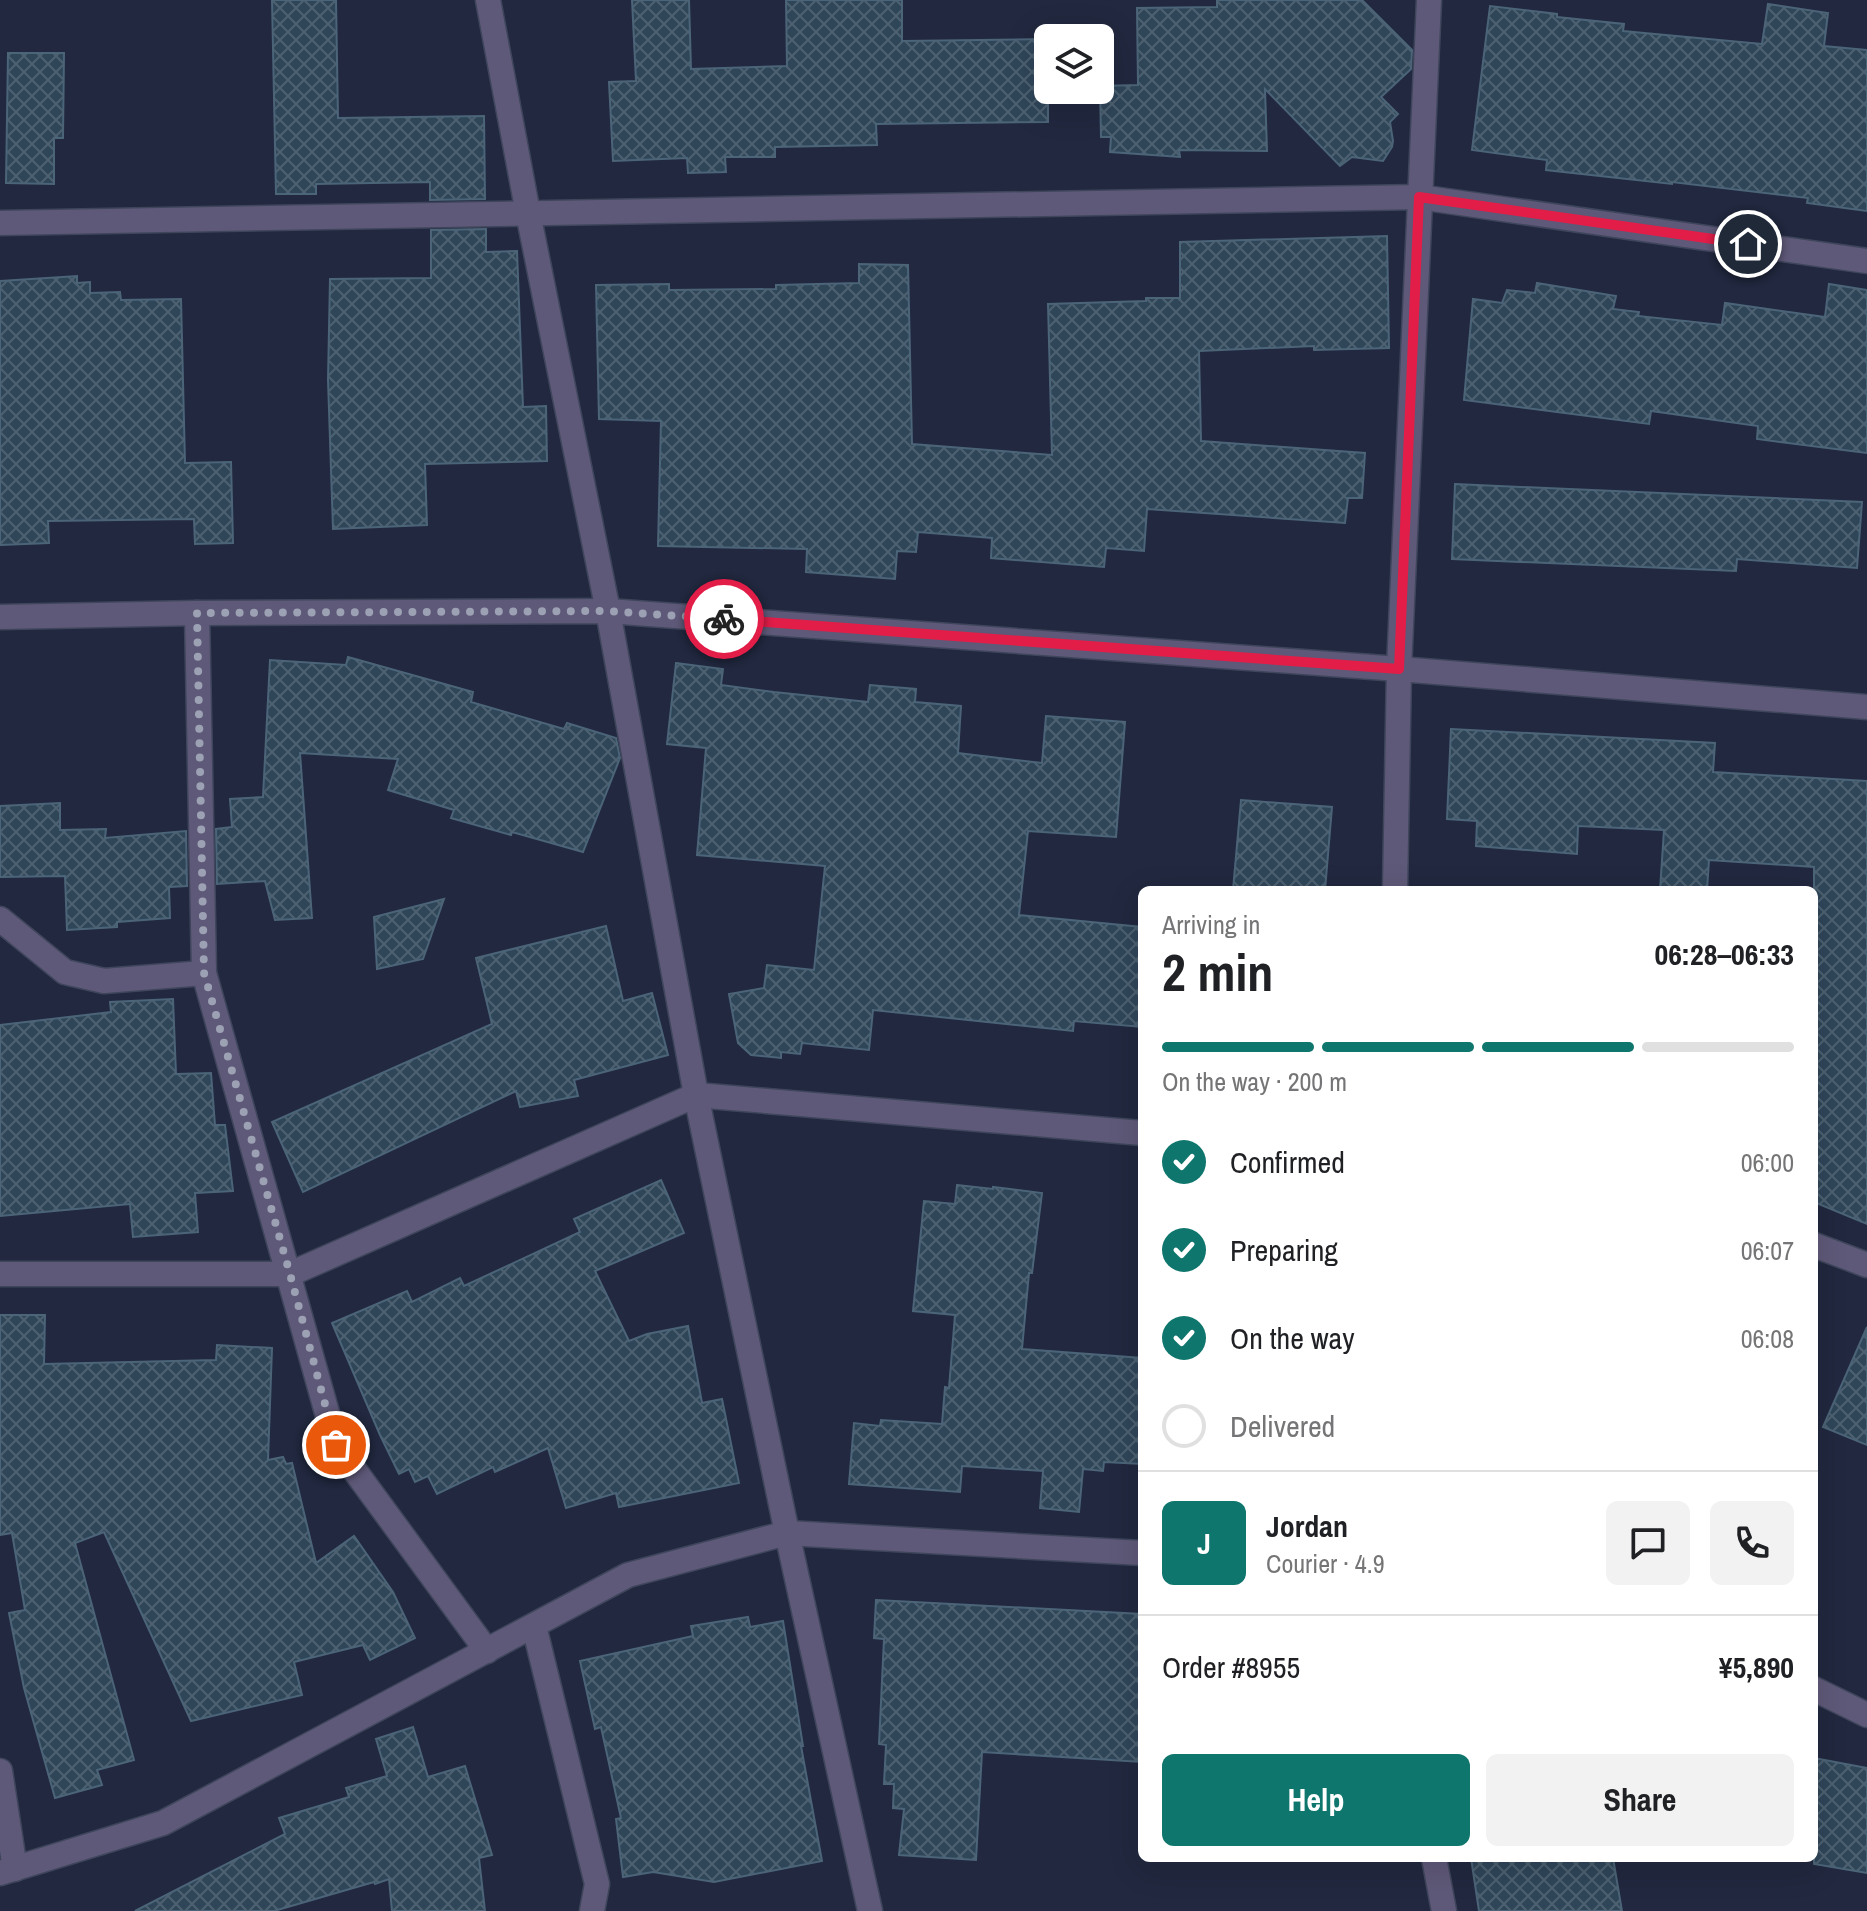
<!DOCTYPE html>
<meta charset="utf-8">
<style>
:root{--surface:#fff;--page:#f2f2f2;--text:#202124;--muted:#757577;--line:#e0e0e0;--accent:#0f766e}
body{margin:0;font-family:"Archivo Narrow",sans-serif;background:var(--page);color:var(--text);height:100vh;display:flex;flex-direction:column;font-size:30px;white-space:nowrap}
*{box-sizing:border-box;margin:0}
p{font-size:26px;color:var(--muted)}
.icon{flex:none;width:44px;height:44px;fill:none;stroke:currentColor;stroke-width:2;stroke-linecap:round;stroke-linejoin:round}
.map{position:relative;flex:1;overflow:hidden}
.details{position:absolute;left:1138px;top:886px;width:680px;height:976px;display:flex;flex-direction:column;background:var(--surface);border-radius:12px;box-shadow:0 8px 32px #0002}
.details>*{flex:none}
.buttons{position:absolute;left:1034px;top:24px;display:grid;gap:16px}
.buttons a{display:grid;place-items:center;width:80px;height:80px;border-radius:12px;background:var(--surface);box-shadow:0 8px 32px #0002;font-size:40px}
.pin{position:absolute;display:grid;place-items:center;width:68px;height:68px;color:#fff;margin:-34px;border:4px solid #fff;border-radius:50%;box-shadow:0 2px 8px #0007}
.courier{position:absolute;display:grid;place-items:center;width:80px;height:80px;margin:-40px;border:6px solid #e11d48;border-radius:50%;background:#fff;color:#222;box-shadow:0 2px 10px #0007}
.headline em{font-style:normal;font-weight:700}
.headline div{display:flex;flex-direction:column-reverse}
.headline{display:flex;align-items:center;justify-content:space-between;height:136px;padding:0 24px}
h1{font-size:52px;font-weight:700;line-height:60px}
.bar{display:grid;grid-template-columns:repeat(4,1fr);gap:12px 8px;align-content:center;height:96px;padding:0 24px}
.bar i{height:10px;border-radius:6px;background:var(--line)}
.bar .active{background:var(--accent)}
.bar p{grid-column:span 4}
.line{display:flex;align-items:center;gap:20px;padding:0 24px;border-top:2px solid var(--line)}
.line div{flex:1}
.round{display:grid;place-items:center;flex:none;width:84px;height:84px;border-radius:12px;background:var(--page)}
ol{padding:0 24px;list-style:none}
li{display:flex;align-items:center;gap:24px;height:88px}
li p{margin-inline-start:auto}
li .icon{padding:8px;border-radius:50%;background:var(--accent);color:#fff;stroke-width:4}
li:last-child{color:var(--muted)}
li i{width:44px;height:44px;border:4px solid var(--line);border-radius:50%}
.primary-button{display:flex;gap:16px;margin-top:auto;padding:16px 24px}
.primary-button a{flex:1;height:92px;border-radius:12px;background:var(--accent);color:#fff;font-size:32px;font-weight:700;line-height:92px;text-align:center}
.primary-button a+a{background:var(--page);color:var(--text)}
.map>svg:first-child{display:block}
.building{fill:url(#building-cross-hatch);stroke:#4c6478;stroke-width:2}
.lines{fill:none;stroke-linecap:round;stroke-linejoin:round}
.minor-casing{stroke:#3f465c;stroke-width:27}
.minor{stroke:#5f5979;stroke-width:24}
.done{stroke:#9ca2b4;stroke-width:8;stroke-dasharray:0 14.4}
.route{stroke:#e11d48;stroke-width:10}
</style>
<div class="map">
<svg width="1867" height="1911" viewBox="0 0 1867 1911">
<defs>
<pattern id="building-cross-hatch" width="8" height="8" patternUnits="userSpaceOnUse" patternTransform="scale(2)"><rect width="8" height="8" fill="#2f4659"/><path d="M0 0l8 8M0 8l8-8" fill="none" stroke="#4d6171"/></pattern>
</defs>
<rect width="100%" height="100%" fill="#21283f"/>
<g class="building">
<polygon points="272,0 336,0 338,118 484,116 485,199 430,200 430,182 316,184 316,194 276,194"/>
<polygon points="632,0 689,0 691,69 787,66 786,0 902,0 902,41 1048,39 1048,122 876,124 877,145 775,147 775,157 725,157 726,172 688,173 687,158 613,161 609,82 636,81"/>
<polygon points="1217,0 1362,0 1412,50 1411,69 1381,97 1398,114 1390,122 1393,141 1392,147 1383,161 1352,157 1340,166 1265,89 1267,151 1179,150 1180,157 1110,152 1111,137 1101,137 1100,86 1138,85 1137,8 1217,7"/>
<polygon points="1768,4 1828,13 1824,46 1867,50 1867,211 1807,203 1808,198 1672,182 1672,184 1546,170 1547,160 1472,150 1490,6 1557,14 1557,17 1624,24 1623,31 1762,44"/>
<polygon points="8,53 64,53 63,138 54,138 54,184 6,183"/>
<polygon points="486,229 486,252 517,251 523,407 546,406 547,461 425,464 427,525 333,529 328,380 330,279 431,278 431,230"/>
<polygon points="1387,236 1389,348 1314,350 1314,346 1199,351 1201,441 1365,453 1362,498 1348,498 1345,523 1147,509 1144,551 1106,548 1104,567 991,558 992,538 918,532 916,552 897,551 895,579 806,572 807,549 658,546 661,421 599,419 596,285 669,284 669,290 776,289 776,285 859,283 859,264 908,265 912,444 1052,455 1048,304 1146,301 1146,298 1180,298 1180,242"/>
<polygon points="77,276 77,283 90,282 90,293 120,292 121,300 181,299 185,463 231,462 233,543 195,544 194,519 48,521 49,543 0,545 0,281"/>
<polygon points="1537,283 1616,296 1613,309 1639,312 1638,316 1722,325 1725,303 1825,317 1829,284 1867,290 1867,453 1757,439 1758,426 1651,411 1649,424 1464,400 1473,299 1502,303 1507,290 1535,293"/>
<polygon points="1455,484 1862,502 1857,568 1737,559 1736,571 1452,559"/>
<polygon points="348,657 473,692 471,702 564,729 567,723 616,738 620,758 583,852 512,832 511,835 451,818 454,810 388,790 398,759 300,753 312,918 275,920 265,881 217,884 216,829 232,827 230,799 263,797 270,660 346,665"/>
<polygon points="676,663 723,669 721,685 774,692 868,702 870,685 916,689 915,702 961,706 958,753 1042,763 1046,716 1125,722 1116,837 1028,831 1019,915 1142,927 1142,1027 1074,1021 1073,1031 873,1010 869,1050 802,1043 800,1054 781,1052 781,1058 751,1055 738,1043 729,994 764,988 767,965 814,970 825,866 697,855 706,748 667,744"/>
<polygon points="1451,729 1715,743 1713,772 1867,781 1867,1224 1814,1202 1814,867 1709,860 1707,890 1660,890 1664,830 1578,826 1577,854 1476,846 1477,821 1447,819"/>
<polygon points="1241,800 1332,807 1325,890 1233,890"/>
<polygon points="60,803 60,830 106,829 105,838 186,831 187,886 169,887 170,918 117,922 117,927 67,930 65,876 0,877 0,806"/>
<polygon points="444,899 423,959 377,969 374,917"/>
<polygon points="606,926 623,1001 652,993 668,1055 574,1080 578,1096 520,1107 516,1091 303,1192 272,1122 492,1024 476,958"/>
<polygon points="173,999 176,1074 211,1073 215,1125 225,1125 233,1191 195,1193 198,1232 133,1237 130,1204 0,1216 0,1025 111,1012 110,1002"/>
<polygon points="661,1180 684,1233 595,1271 629,1341 647,1334 688,1326 702,1403 722,1399 739,1483 619,1507 616,1493 566,1508 548,1448 495,1472 493,1467 437,1494 428,1476 415,1482 409,1469 399,1474 380,1435 332,1323 407,1291 412,1302 460,1278 464,1286 580,1232 574,1219"/>
<polygon points="957,1185 993,1189 993,1187 1042,1193 1032,1273 1029,1273 1022,1349 1142,1358 1142,1464 1104,1462 1103,1471 1083,1469 1079,1512 1040,1508 1043,1471 962,1466 960,1492 849,1484 854,1423 880,1426 881,1420 942,1424 945,1387 949,1388 955,1315 913,1311 924,1201 955,1204"/>
<polygon points="0,1315 45,1315 44,1364 216,1360 217,1345 272,1348 268,1460 283,1457 286,1464 292,1463 316,1563 354,1536 393,1592 415,1638 370,1660 363,1645 294,1662 302,1695 191,1721 104,1532 75,1543 134,1760 97,1770 102,1785 55,1798 24,1688 9,1613 25,1610 12,1533 0,1535"/>
<polygon points="1867,1327 1867,1445 1823,1427"/>
<polygon points="876,1600 1142,1614 1142,1762 982,1752 976,1860 899,1855 904,1809 893,1808 894,1784 884,1784 886,1745 879,1744 884,1639 874,1638"/>
<polygon points="748,1617 750,1627 783,1621 803,1746 801,1746 822,1861 714,1882 653,1872 623,1877 616,1819 621,1818 601,1727 595,1729 580,1661 693,1636 691,1626"/>
<polygon points="413,1727 428,1777 465,1766 492,1855 479,1858 485,1911 392,1911 389,1879 375,1884 374,1882 274,1911 135,1911 285,1834 279,1818 349,1797 346,1788 387,1776 376,1739"/>
<polygon points="1814,1758 1867,1768 1867,1873 1814,1864"/>
<polygon points="1471,1858 1613,1858 1622,1911 1479,1911"/>
</g>
<g class="lines">
<g class="minor-casing">
<g id="minor">
<polyline points="488,0 528,213 608,611 696,1095 787,1533 870,1911"/>
<polyline points="0,223 1419,197 1867,261"/>
<polyline points="197,613 204,973 336,1445 487,1651"/>
<polyline points="0,617 197,613 608,611 1399,669 1867,707"/>
<polyline points="1395,890 1399,669 1429,0"/>
<polyline points="0,919 65,972 104,981 204,973"/>
<polyline points="1814,1245 1867,1265"/>
<polyline points="0,1274 290,1274 696,1095 1142,1133"/>
<polyline points="534,1626 597,1884 592,1911"/>
<polyline points="1814,1689 1867,1715"/>
<polyline points="0,1771 15,1869"/>
<polyline points="1434,1858 1444,1911"/>
<polyline points="0,1873 163,1823 628,1575 787,1533 1142,1553"/>
</g>
</g>
<use href="#minor" class="minor"/>
</g>
<g class="lines">
<polyline class="done" points="336,1445 290,1274 204,973 197,613 608,611 724,619"/>
<polyline class="route" points="724,619 1399,669 1419,197 1748,244"/>
</g>
</svg>
<div class="buttons">
<a><svg class="icon" aria-label="layers" viewBox="0 0 24 24"><path d="M12 4l9 5-9 5-9-5zM3 14l9 5 9-5"/></svg></a>
</div>
<div class="pin" style="left:336px;top:1445px;background:#ea580c"><svg class="icon" aria-label="bag" viewBox="0 0 24 24"><path d="M5 8h14l-1 12H6zM9 8a3 3 0 0 1 6 0"/></svg></div>
<div class="pin" style="left:1748px;top:244px;background:#1f2937"><svg class="icon" aria-label="home" viewBox="0 0 24 24"><path d="M3 11l9-7 9 7M6 9v11h12V9"/></svg></div>
<div class="courier" style="left:724px;top:619px"><svg class="icon" aria-label="bike" viewBox="0 0 24 24"><circle cx="6" cy="16" r="4"/><circle cx="18" cy="16" r="4"/><path d="M6 16l4-8h5l3 8M10 8l3 8H6M13 5h3"/></svg></div>
<section class="details">
<div class="headline"><div><h1>2 min</h1><p>Arriving in</p></div><em>06:28–06:33</em></div>
<div class="bar"><i class="active"></i><i class="active"></i><i class="active"></i><i></i><p>On the way · 200 m</p></div>
<ol>
<li><svg class="icon" aria-label="check" viewBox="0 0 24 24"><path d="M5 12l5 5 9-10"/></svg>Confirmed<p>06:00</p></li>
<li><svg class="icon" aria-label="check" viewBox="0 0 24 24"><path d="M5 12l5 5 9-10"/></svg>Preparing<p>06:07</p></li>
<li><svg class="icon" aria-label="check" viewBox="0 0 24 24"><path d="M5 12l5 5 9-10"/></svg>On the way<p>06:08</p></li>
<li><i></i>Delivered</li>
</ol>
<div class="line" style="height:144px"><b class="round" style="background:var(--accent);color:#fff">J</b><div><b>Jordan</b><p>Courier · 4.9</p></div><a class="round"><svg class="icon" aria-label="chat" viewBox="0 0 24 24"><path d="M4 5h16v11H9l-5 4z"/></svg></a><a class="round"><svg class="icon" aria-label="phone" viewBox="0 0 24 24"><path d="M5 4h4l2 5-3 2q2 4 5 5l2-3 5 2v4C11 20 4 13 5 4z"/></svg></a></div>
<div class="line" style="height:104px"><div>Order #8955</div><b>¥5,890</b></div>
<div class="primary-button"><a>Help</a><a>Share</a></div>
</section>
</div>
